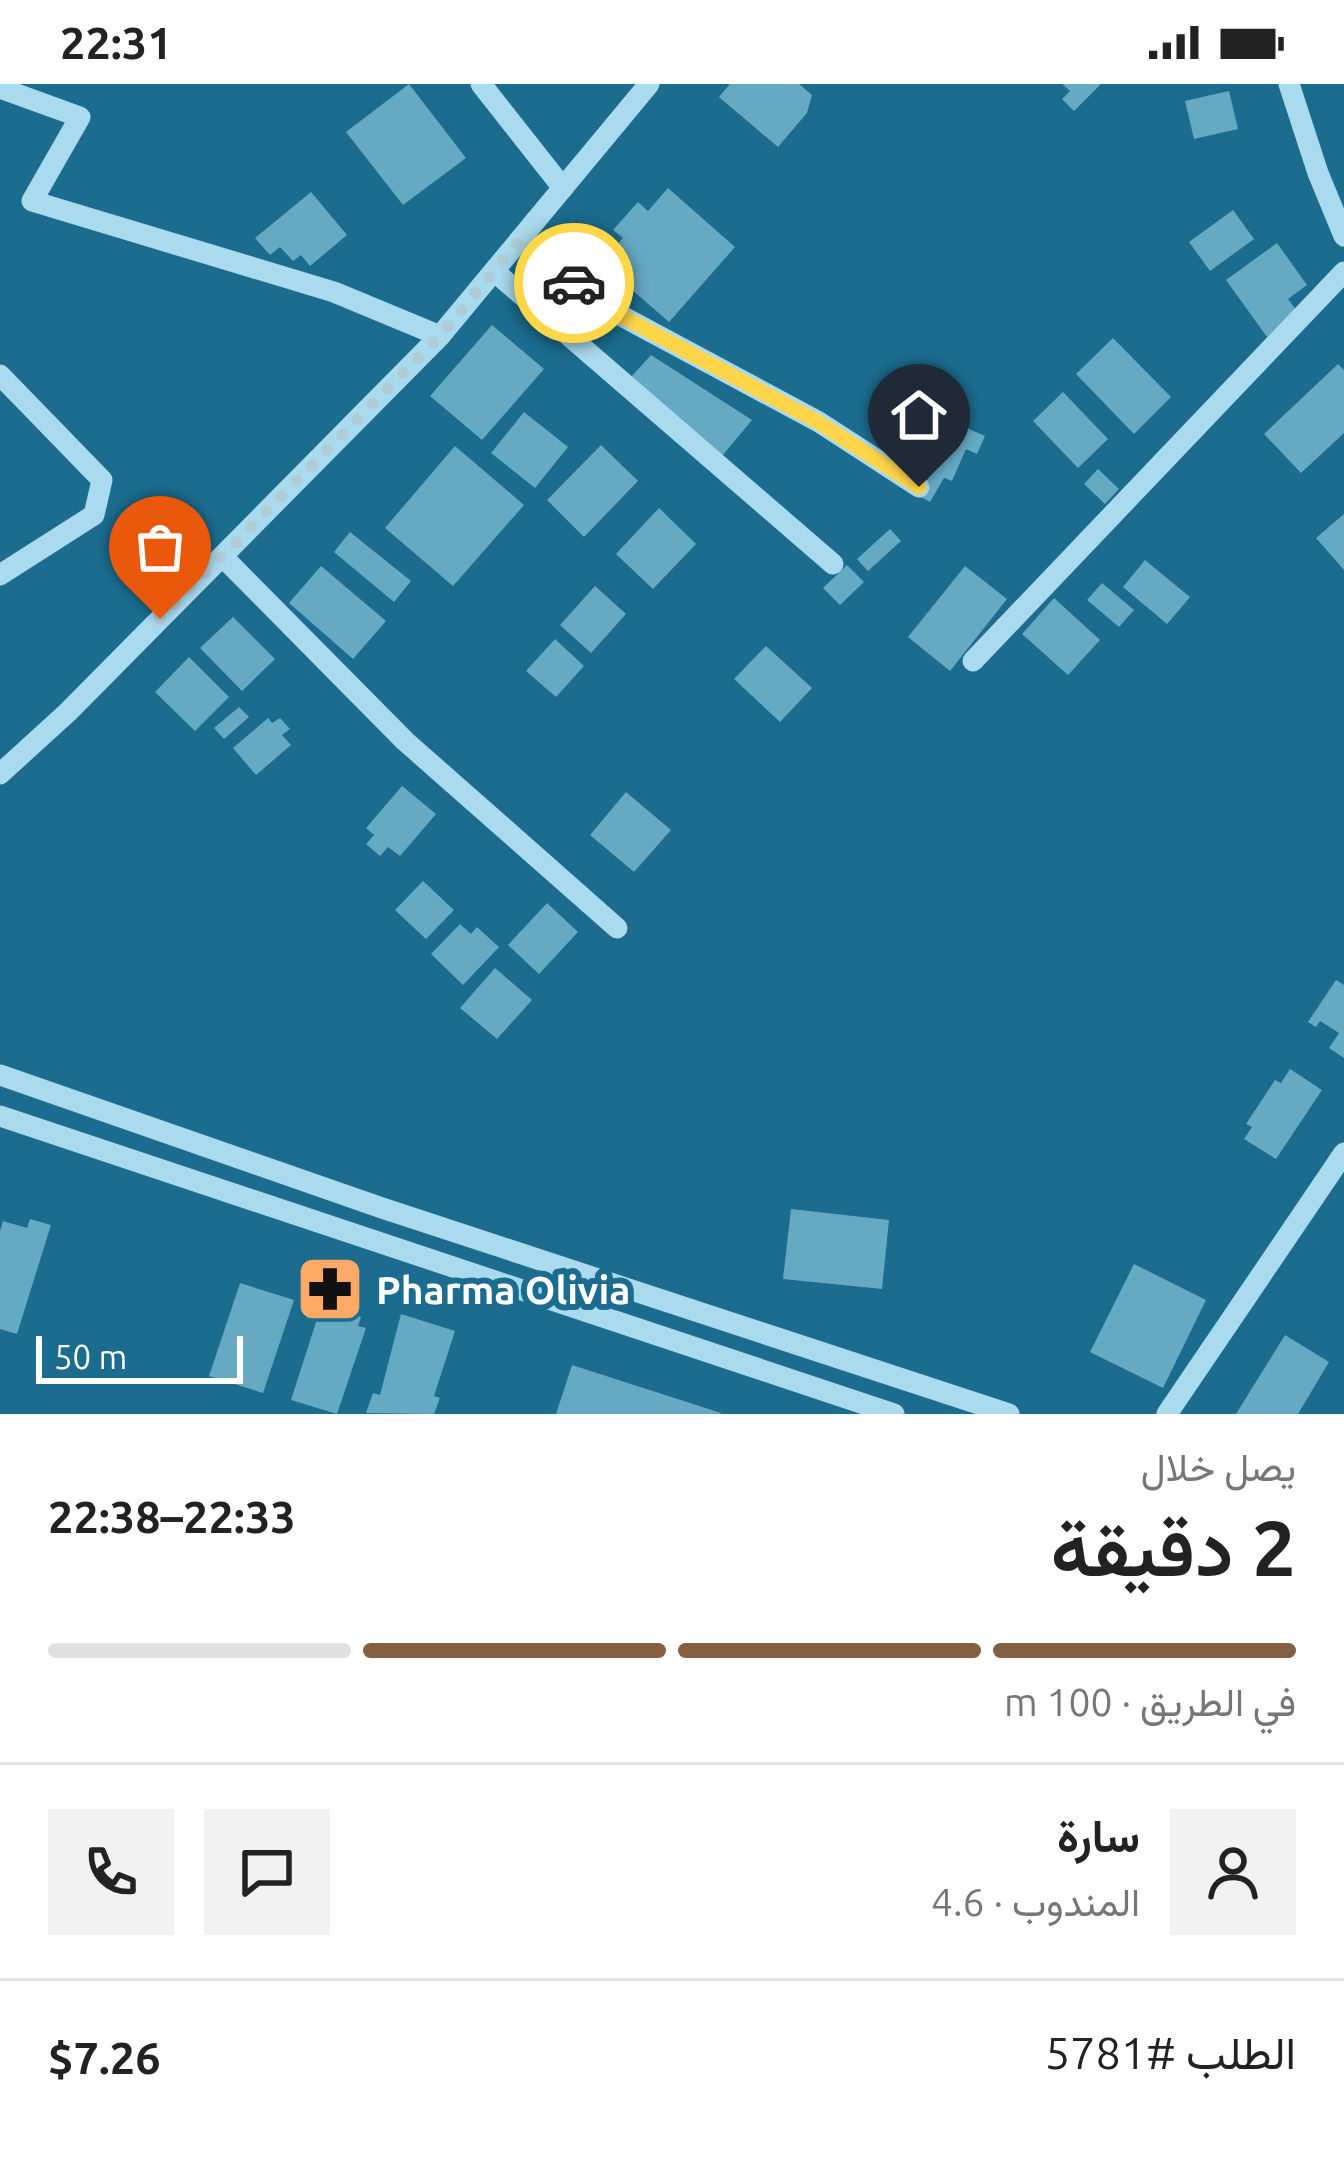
<!DOCTYPE html>
<html lang="ar">
<meta charset="utf-8">
<style>
:root{--surface:#fff;--page:#f2f2f2;--text:#222;--muted:#767676;--line:#e0e0e0;--accent:#855f41}
body{margin:0;font-family:Ubuntu,Vazirmatn,sans-serif;background:var(--page);color:var(--text);direction:rtl;height:100vh;display:flex;flex-direction:column;font-size:45px;white-space:nowrap}
*{box-sizing:border-box;margin:0}
p{font-size:39px;color:var(--muted)}
.icon{flex:none;width:66px;height:66px;fill:none;stroke:currentColor;stroke-width:2;stroke-linecap:round;stroke-linejoin:round}
.map{position:relative;height:1330px;overflow:hidden;direction:ltr}
.side{display:flex;flex-direction:column;background:var(--surface);flex:1}
.side>*{flex:none}
.scale{position:absolute;left:36px;bottom:30px;width:207px;box-sizing:border-box;padding-left:12px;border:6px solid #fff;border-top:0;font-size:33px;line-height:42px;white-space:nowrap;color:#fff;-webkit-text-stroke:9px #1b6c8e;paint-order:stroke}
.pin{position:absolute;display:grid;place-items:center;width:102px;height:102px;color:#fff;margin:-123px -51px;border-radius:50% 50% 50% 0;rotate:-45deg;box-shadow:0 0 12px #0007}
.pin .icon{rotate:45deg}
.courier{position:absolute;display:grid;place-items:center;width:120px;height:120px;margin:-60px;border:9px solid #ffd54a;border-radius:50%;background:#fff;color:#222;box-shadow:0 3px 15px #0007}
.overview em{font-style:normal;font-weight:600}
.overview div{display:flex;flex-direction:column-reverse}
.overview{display:flex;align-items:center;justify-content:space-between;height:204px;padding:0 48px}
h1{font-size:78px;font-weight:600;line-height:90px}
.bar{display:grid;grid-template-columns:repeat(4,1fr);gap:18px 12px;align-content:center;height:144px;padding:0 48px}
.bar i{height:15px;border-radius:9px;background:var(--line)}
.bar .on{background:var(--accent)}
.bar p{grid-column:span 4}
.line{display:flex;align-items:center;gap:30px;padding:0 48px;border-top:3px solid var(--line)}
.line div{flex:1}
.round{display:grid;place-items:center;flex:none;width:126px;height:126px;border-radius:0px;background:var(--page)}
.status{display:flex;justify-content:space-between;align-items:center;height:84px;padding:0 60px;background:var(--surface);direction:ltr}
.status svg{height:33px;fill:currentColor}
.map>svg:first-child{display:block}
.building{fill:#66a9c3}
.lines{fill:none;stroke-linecap:round;stroke-linejoin:round}
.minor{stroke:#a9daed;stroke-width:21}
.done{stroke:#afccd7;stroke-width:12;stroke-dasharray:0 21.6}
.route{stroke:#ffd54a;stroke-width:15}
.labels{text-anchor:middle;dominant-baseline:central;stroke-width:12;stroke-linejoin:round;paint-order:stroke}
.poi-label{font-size:39px;font-weight:bold;fill:#fff;stroke:#1b6c8e;text-anchor:start}
</style>
<div class="status"><b>22:31</b><svg viewBox="0 0 49 12"><path d="M0 12V9h3v3zM5 12V6h3v6zM10 12V3h3v9zM15 12V0h3v12zM26 1h20v11H26zM47 4h2v5h-2z"/></svg></div>
<div class="map">
<svg width="1344" height="1330" viewBox="0 0 1344 1330">
<rect width="100%" height="100%" fill="#1b6c8e"/>
<g class="building">
<polygon points="409,0 466,74 403,121 346,48"/>
<polygon points="730,0 799,0 812,11 807,29 778,63 719,13"/>
<polygon points="1062,0 1101,0 1074,27 1062,15 1070,7"/>
<polygon points="1229,7 1238,45 1194,55 1185,17"/>
<polygon points="668,104 735,163 669,238 601,179 623,154 613,146 638,118 648,127"/>
<polygon points="311,108 347,151 310,182 301,171 293,177 280,163 270,171 255,154"/>
<polygon points="1233,126 1254,155 1210,187 1189,158"/>
<polygon points="1277,159 1307,201 1288,215 1299,230 1267,253 1226,196"/>
<polygon points="492,241 544,285 482,356 430,312"/>
<polygon points="1113,254 1171,313 1134,350 1076,290"/>
<polygon points="651,271 752,336 722,372 631,293"/>
<polygon points="1338,280 1344,286 1344,349 1301,389 1264,350"/>
<polygon points="1063,308 1108,355 1078,384 1033,337"/>
<polygon points="928,327 985,352 977,370 966,365 952,397 944,394 930,418 919,412 932,387 917,382 931,350 920,345"/>
<polygon points="524,328 568,363 535,404 491,369"/>
<polygon points="601,361 638,397 584,453 547,416"/>
<polygon points="455,362 524,421 453,502 385,444"/>
<polygon points="1098,385 1119,405 1105,420 1084,400"/>
<polygon points="659,424 696,460 653,505 616,470"/>
<polygon points="1344,430 1344,486 1316,454"/>
<polygon points="890,445 901,457 868,487 857,475"/>
<polygon points="350,448 411,497 394,518 334,468"/>
<polygon points="1145,476 1190,513 1167,540 1123,503"/>
<polygon points="847,481 864,498 840,521 823,504"/>
<polygon points="321,482 386,537 353,575 289,519"/>
<polygon points="965,482 1007,515 950,587 908,553"/>
<polygon points="1102,499 1134,526 1119,543 1087,516"/>
<polygon points="595,502 626,530 591,569 560,541"/>
<polygon points="1054,514 1100,556 1068,591 1022,550"/>
<polygon points="233,533 275,575 242,607 200,564"/>
<polygon points="555,555 584,582 556,613 526,587"/>
<polygon points="766,562 812,604 780,638 734,595"/>
<polygon points="189,573 229,613 195,647 155,608"/>
<polygon points="239,623 249,633 224,655 214,644"/>
<polygon points="268,634 272,639 280,634 290,645 282,651 291,661 256,691 233,664"/>
<polygon points="402,702 436,730 400,772 388,763 380,772 366,760 374,751 366,744"/>
<polygon points="626,708 671,746 634,788 590,751"/>
<polygon points="423,797 454,826 426,855 395,826"/>
<polygon points="547,819 578,848 539,890 508,861"/>
<polygon points="460,840 471,850 477,843 499,863 463,901 431,870"/>
<polygon points="495,884 532,916 497,955 460,924"/>
<polygon points="1336,896 1344,901 1344,974 1329,964 1339,949 1320,937 1316,943 1308,938"/>
<polygon points="1290,985 1322,1006 1276,1075 1244,1055 1252,1043 1246,1040 1275,996 1281,999"/>
<polygon points="791,1125 889,1136 882,1205 783,1195"/>
<polygon points="30,1135 51,1141 17,1250 0,1245 0,1148 3,1137 27,1144"/>
<polygon points="1134,1180 1206,1216 1163,1304 1090,1268"/>
<polygon points="240,1199 294,1216 263,1309 209,1292"/>
<polygon points="329,1222 361,1233 358,1242 366,1244 337,1330 291,1316 319,1229 326,1231"/>
<polygon points="401,1230 455,1247 434,1312 440,1314 434,1330 366,1329 373,1309 380,1311"/>
<polygon points="1285,1251 1329,1278 1298,1330 1236,1330"/>
<polygon points="572,1281 721,1329 720,1330 556,1330"/>
</g>
<g class="lines">
<g class="minor">
<polyline points="481,0 563,104"/>
<polyline points="1289,0 1318,89 1344,152"/>
<polyline points="0,4 80,33 32,117 334,208 440,252"/>
<polyline points="519,157 603,222 819,338 919,403"/>
<polyline points="494,187 833,480"/>
<polyline points="0,291 102,396 94,431 0,491"/>
<polyline points="223,473 405,657 617,844"/>
<polyline points="973,577 1344,188"/>
<polyline points="0,690 68,628 440,252 649,0"/>
<polyline points="0,991 382,1124 1009,1330"/>
<polyline points="0,1032 894,1330"/>
<polyline points="1167,1330 1344,1069"/>
</g>
</g>
<g class="lines">
<polyline class="done" points="160,535 440,252 519,157 574,199"/>
<polyline class="route" points="574,199 603,222 818,338 919,403"/>
</g>
<defs>
<g id="pharmacy-square" transform="scale(3.45)"><rect x="-9" y="-9" width="18" height="18" rx="4" fill="#fea966" stroke="#1b6c8e"/><path d="M-2-6h4v4h4v4h-4v4h-4v-4h-4v-4h4Z" fill="#111"/></g>
</defs>
<g fill-rule="evenodd">
<use href="#pharmacy-square" x="330" y="1205"/>
</g>
<g class="labels">
<g class="poi-label">
<text x="376" y="1205">Pharma Olivia</text>
</g>
</g>
</svg>
<div class="scale">50 m</div>
<div class="pin" style="left:160px;top:535px;background:#ea580c"><svg class="icon" aria-label="bag" viewBox="0 0 24 24"><path d="M5 8h14l-1 12H6zM9 8a3 3 0 0 1 6 0"/></svg></div>
<div class="pin" style="left:919px;top:403px;background:#1f2937"><svg class="icon" aria-label="home" viewBox="0 0 24 24"><path d="M3 11l9-7 9 7M6 9v11h12V9"/></svg></div>
<div class="courier" style="left:574px;top:199px"><svg class="icon" aria-label="car" viewBox="0 0 24 24"><path d="M5 17H2v-5l4-1 3-4h7l3 4 3 1v5h-3M9 17h6M6 11h13"/><circle cx="7" cy="17" r="2"/><circle cx="17" cy="17" r="2"/></svg></div>
</div>
<section class="side">
<div class="overview"><div><h1>2 دقيقة</h1><p>يصل خلال</p></div><em>22:33–22:38</em></div>
<div class="bar"><i class="on"></i><i class="on"></i><i class="on"></i><i></i><p>في الطريق · 100 m</p></div>
<div class="line" style="height:216px"><a class="round"><svg class="icon" aria-label="person" viewBox="0 0 24 24"><circle cx="12" cy="8" r="4"/><path d="M4 21q1-7 8-7t8 7"/></svg></a><div><b>سارة</b><p>المندوب · 4.6</p></div><a class="round"><svg class="icon" aria-label="chat" viewBox="0 0 24 24"><path d="M4 5h16v11H9l-5 4z"/></svg></a><a class="round"><svg class="icon" aria-label="phone" viewBox="0 0 24 24"><path d="M5 4h4l2 5-3 2q2 4 5 5l2-3 5 2v4C11 20 4 13 5 4z"/></svg></a></div>
<div class="line" style="height:156px"><div>الطلب #5781</div><b>$7.26</b></div>
</section>
